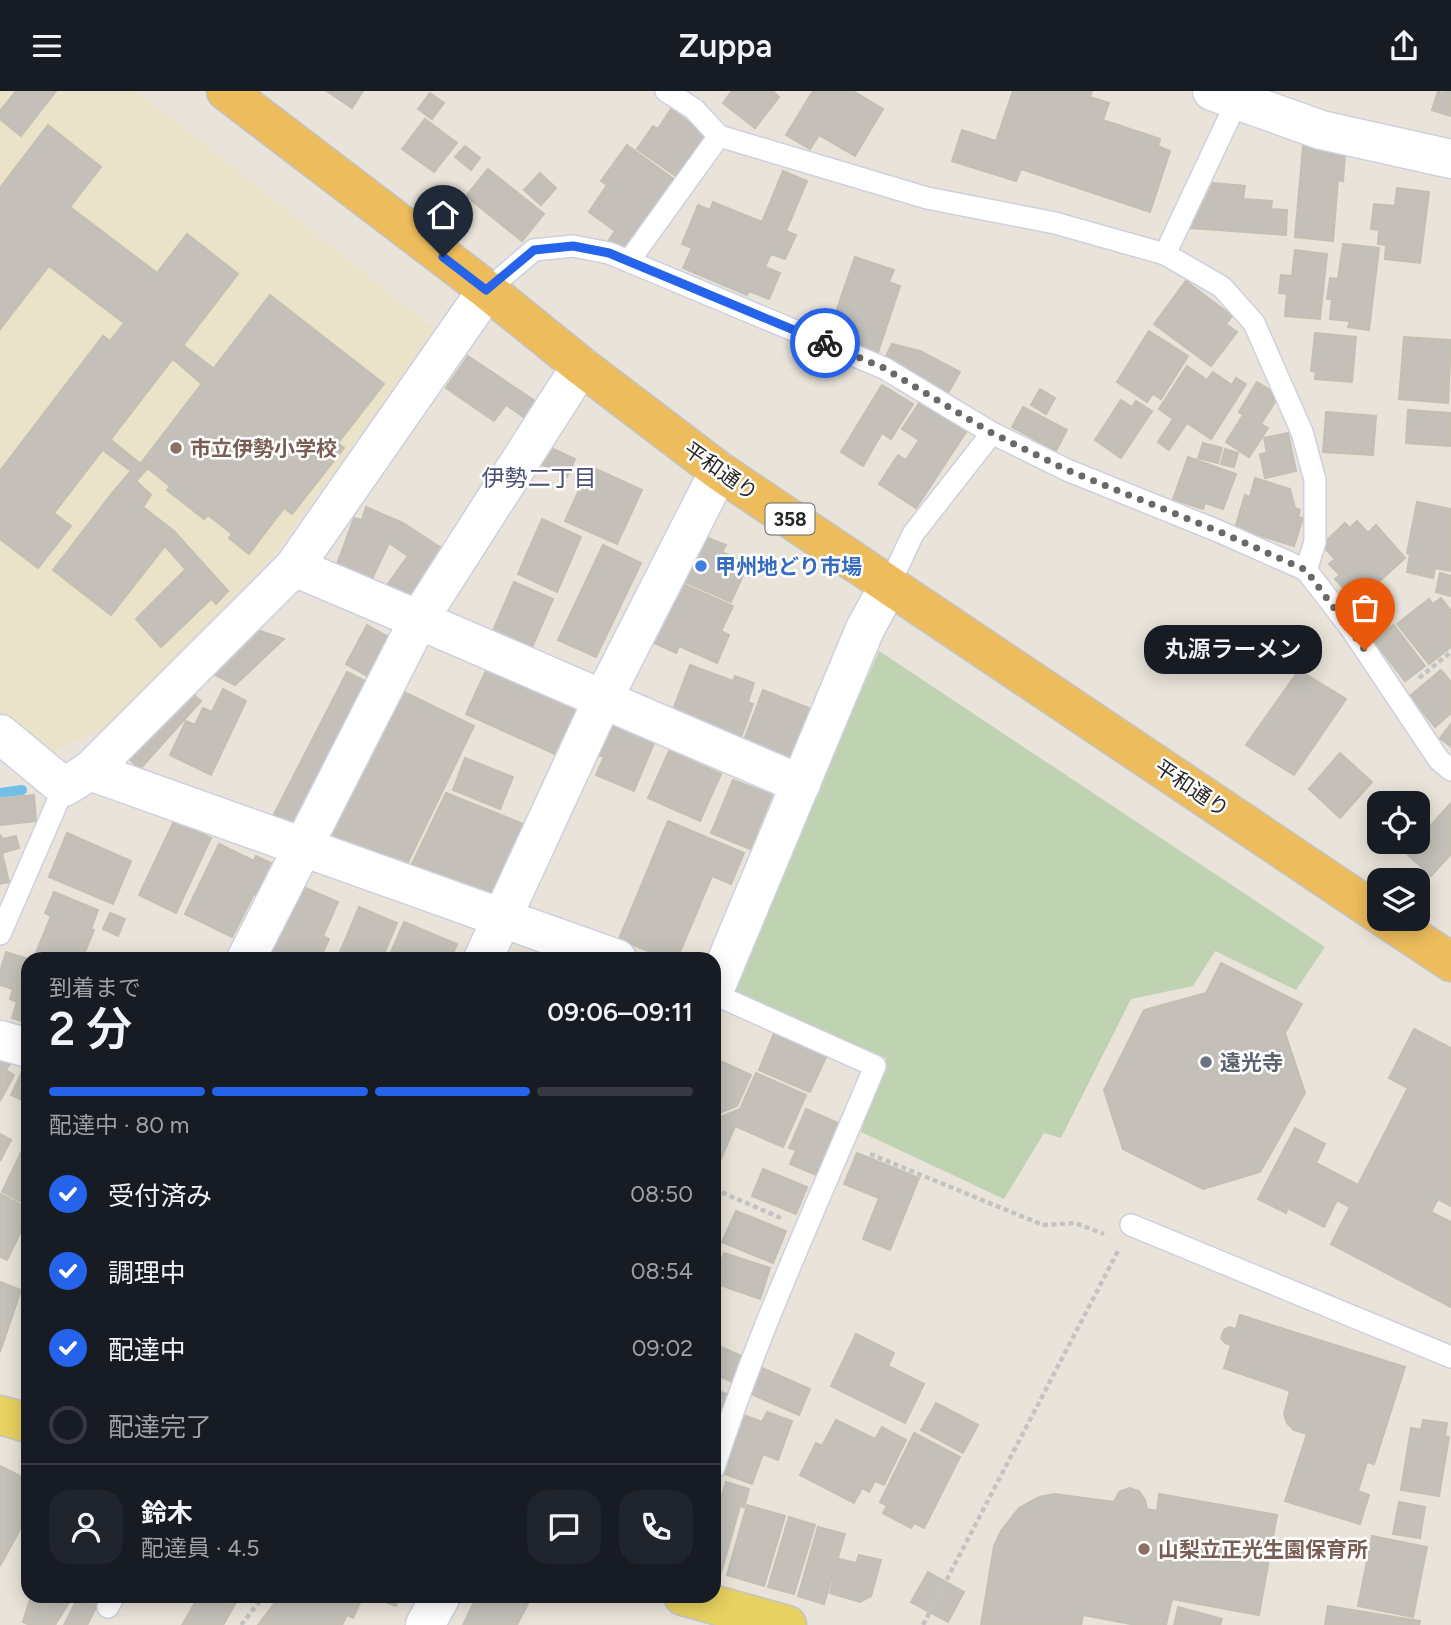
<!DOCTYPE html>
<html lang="ja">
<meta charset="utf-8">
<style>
:root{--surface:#171b24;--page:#20242c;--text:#f1f3f6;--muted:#9ea1a6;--line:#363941;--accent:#2563eb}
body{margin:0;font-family:Figtree,"Noto Sans JP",sans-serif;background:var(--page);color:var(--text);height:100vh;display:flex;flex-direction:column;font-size:26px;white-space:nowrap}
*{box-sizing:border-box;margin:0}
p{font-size:23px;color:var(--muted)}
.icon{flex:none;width:38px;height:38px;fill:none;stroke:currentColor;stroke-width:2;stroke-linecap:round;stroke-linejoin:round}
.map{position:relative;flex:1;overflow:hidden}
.side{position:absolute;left:21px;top:861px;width:700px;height:651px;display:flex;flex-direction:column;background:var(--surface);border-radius:21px;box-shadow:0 4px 18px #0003}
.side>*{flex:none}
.buttons{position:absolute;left:1367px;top:700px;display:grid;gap:14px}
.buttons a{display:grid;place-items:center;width:63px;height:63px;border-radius:14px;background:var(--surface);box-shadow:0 4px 18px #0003;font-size:35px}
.pin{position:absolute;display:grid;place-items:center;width:60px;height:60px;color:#fff;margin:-72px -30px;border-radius:50% 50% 50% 0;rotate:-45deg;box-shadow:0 0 7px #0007}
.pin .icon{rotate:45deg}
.courier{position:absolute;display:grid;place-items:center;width:70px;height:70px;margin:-35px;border:5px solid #2563eb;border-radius:50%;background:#fff;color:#222;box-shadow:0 2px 9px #0007}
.bubble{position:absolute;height:49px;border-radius:21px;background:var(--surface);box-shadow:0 4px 18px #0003;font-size:23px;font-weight:600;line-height:49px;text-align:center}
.summary em{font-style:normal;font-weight:600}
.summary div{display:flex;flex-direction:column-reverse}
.summary{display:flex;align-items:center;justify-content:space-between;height:119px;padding:0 28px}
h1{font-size:46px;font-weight:600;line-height:52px}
.bar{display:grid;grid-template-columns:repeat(4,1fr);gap:10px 7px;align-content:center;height:84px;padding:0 28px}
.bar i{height:9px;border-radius:5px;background:var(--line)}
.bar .current{background:var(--accent)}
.bar p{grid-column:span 4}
.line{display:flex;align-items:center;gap:18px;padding:0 28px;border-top:2px solid var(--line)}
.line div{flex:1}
.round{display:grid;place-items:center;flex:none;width:74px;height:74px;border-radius:21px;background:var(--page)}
ol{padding:0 28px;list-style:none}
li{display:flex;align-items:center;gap:21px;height:77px}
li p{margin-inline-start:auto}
li .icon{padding:7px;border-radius:50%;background:var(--accent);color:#fff;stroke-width:4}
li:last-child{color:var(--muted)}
li i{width:38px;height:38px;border:4px solid var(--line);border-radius:50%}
header{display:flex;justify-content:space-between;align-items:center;height:91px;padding:0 28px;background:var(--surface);font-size:32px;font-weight:600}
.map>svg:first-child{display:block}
.education{fill:#eae2c9}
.cemetery{fill:#bfd2b1}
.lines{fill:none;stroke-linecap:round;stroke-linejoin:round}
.stream{stroke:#71bee6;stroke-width:10}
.building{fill:#c4c0b9;stroke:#c4bfb3;stroke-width:2}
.service-casing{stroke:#ced0df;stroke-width:24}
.minor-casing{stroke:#ced0df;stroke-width:41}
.tertiary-casing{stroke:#ced0df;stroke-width:41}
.primary-casing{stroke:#c3c3c3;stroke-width:41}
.trunk-casing{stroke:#c3c3c3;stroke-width:41}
.path{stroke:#c3c3c3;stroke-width:4.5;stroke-dasharray:5 3.5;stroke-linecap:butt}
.service{stroke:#fff;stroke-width:21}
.minor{stroke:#fff;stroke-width:38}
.tertiary{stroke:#fff;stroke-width:38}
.primary{stroke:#e7d160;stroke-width:38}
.trunk{stroke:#edbc5c;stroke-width:38}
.done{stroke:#6b6965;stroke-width:7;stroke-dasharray:0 12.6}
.route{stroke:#2563eb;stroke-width:9}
.education-dot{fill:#8d6e63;stroke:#fff;stroke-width:2.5}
.shop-dot{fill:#3f7fe0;stroke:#fff;stroke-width:2.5}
.worship-dot{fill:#6b7280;stroke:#fff;stroke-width:2.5}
.labels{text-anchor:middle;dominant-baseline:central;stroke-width:5;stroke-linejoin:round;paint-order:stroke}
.shield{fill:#fff;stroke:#686868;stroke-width:2}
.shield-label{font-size:19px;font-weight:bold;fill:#272727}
.education-label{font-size:21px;font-weight:bold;fill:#785e54;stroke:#fff;text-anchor:start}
.street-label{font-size:21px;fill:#272727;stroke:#fff}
.shop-label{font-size:21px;font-weight:bold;fill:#366cbe;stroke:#fff;text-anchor:start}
.worship-label{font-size:21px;font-weight:bold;fill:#5b616d;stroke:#fff;text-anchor:start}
.neighbourhood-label{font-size:23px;fill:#4b4f74;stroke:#fff}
</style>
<header><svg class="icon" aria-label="menu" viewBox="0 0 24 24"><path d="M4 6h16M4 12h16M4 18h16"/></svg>Zuppa<svg class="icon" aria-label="share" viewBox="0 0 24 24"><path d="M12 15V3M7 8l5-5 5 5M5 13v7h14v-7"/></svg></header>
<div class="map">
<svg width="1451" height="1534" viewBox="0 0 1451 1534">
<rect width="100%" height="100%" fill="#e9e3d9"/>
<polygon class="education" points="0,0 135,0 188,40 439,242 267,472 107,636 46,664 0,622"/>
<polygon class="cemetery" points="879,560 1325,856 1296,899 1215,860 1193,895 1131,908 1061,1047 1044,1042 1004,1108 861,1041 886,967 727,905"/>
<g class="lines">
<polyline class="stream" points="0,702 22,699"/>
</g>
<g class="building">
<polygon points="16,0 56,0 21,45 0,28 0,20"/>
<polygon points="327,0 363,0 352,17"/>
<polygon points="732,0 773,0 779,6 755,37 723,12"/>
<polygon points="813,0 853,0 883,18 855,65 819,44 810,58 786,44"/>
<polygon points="1013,0 1092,0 1090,6 1109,12 1103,29 1160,48 1158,55 1170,60 1150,121 1021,78 1016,90 952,70 962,39 996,50"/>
<polygon points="1438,0 1444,3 1444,0 1451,0 1451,25 1432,19"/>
<polygon points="430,2 444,12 432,28 418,18"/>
<polygon points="671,18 705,43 676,85 637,58 653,35 658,38"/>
<polygon points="425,28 457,52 434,81 402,58"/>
<polygon points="48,34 101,76 70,116 157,182 187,143 238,183 54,422 71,435 38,477 0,448 0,380 103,245 110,250 124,232 49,175 0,238 0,97"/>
<polygon points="627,54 675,89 624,159 609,149 615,140 589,121 607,94 601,90"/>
<polygon points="465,55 480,67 471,79 455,66"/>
<polygon points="1303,55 1329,57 1329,62 1345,63 1343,90 1338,89 1333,150 1295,146"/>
<polygon points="488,78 544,123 522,150 466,105"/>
<polygon points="783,80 807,90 786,140 796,144 785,168 771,163 765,176 780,182 769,208 749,200 747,204 683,177 692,157 682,153 698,114 710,119 713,111 762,131"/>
<polygon points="540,82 556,97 541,114 524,99"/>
<polygon points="1213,92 1245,95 1243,108 1272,110 1271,118 1287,119 1286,144 1191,137"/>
<polygon points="1397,97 1429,101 1420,172 1385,168 1386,154 1378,153 1379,139 1371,138 1374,113 1395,115"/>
<polygon points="1343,153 1379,157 1369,239 1348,236 1350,230 1330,228 1332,208 1327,208 1330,187 1338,188"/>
<polygon points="1295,159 1327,163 1320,228 1285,225 1287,203 1279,202 1281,184 1292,185"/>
<polygon points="855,166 894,179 889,191 900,195 878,261 828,244"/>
<polygon points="1186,190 1232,225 1226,233 1237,241 1211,275 1154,233"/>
<polygon points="270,204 384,293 338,352 344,357 292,423 284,417 249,463 229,447 232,443 208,424 204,428 167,399 170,395 141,372"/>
<polygon points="1149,240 1188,265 1161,308 1153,303 1147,311 1117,291"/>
<polygon points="1315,242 1356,246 1352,291 1315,288 1316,281 1311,280"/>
<polygon points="1404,246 1451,249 1448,312 1399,308"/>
<polygon points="892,253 920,260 960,281 948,302 886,265"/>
<polygon points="183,254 214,278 202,293 173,268"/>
<polygon points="468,265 535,310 524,326 506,314 494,330 446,297"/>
<polygon points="1187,275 1207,289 1213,281 1232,294 1236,287 1246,293 1211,348 1187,332 1169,359 1158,351 1173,328 1159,318"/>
<polygon points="1257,291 1275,302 1275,311 1261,333 1268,337 1249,366 1226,351 1243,324 1239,321"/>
<polygon points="882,294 913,313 891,348 882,342 863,375 841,361"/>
<polygon points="1040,298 1055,307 1046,323 1031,314"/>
<polygon points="1121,309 1132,316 1136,310 1152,320 1121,367 1095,349"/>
<polygon points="920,311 966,341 916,417 879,393 898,364 906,369 919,349 902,338"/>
<polygon points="1023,316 1067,339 1056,360 1012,336"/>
<polygon points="1408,319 1451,322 1451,355 1406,352"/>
<polygon points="1326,321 1376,325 1373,364 1323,361"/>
<polygon points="1288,342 1296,380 1265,387 1260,363 1267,362 1264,347"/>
<polygon points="111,349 147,378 136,390 151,404 143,416 174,440 228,500 216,513 165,455 172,446 113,401 131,380 103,359"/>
<polygon points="1203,352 1222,357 1218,372 1198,367"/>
<polygon points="547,355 575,368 567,386 539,372"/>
<polygon points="1225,358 1238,362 1234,376 1221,373"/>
<polygon points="1188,366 1236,383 1223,418 1205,412 1203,418 1173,408"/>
<polygon points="596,378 642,399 617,453 565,430 580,397 586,400"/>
<polygon points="1255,387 1290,398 1295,417 1300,419 1298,426 1303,427 1294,455 1235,437 1245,404 1250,406"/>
<polygon points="113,401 172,446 111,524 53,479"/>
<polygon points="1417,411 1451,418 1451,480 1435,477 1433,487 1407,481 1410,463 1407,462"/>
<polygon points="366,416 403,432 446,460 410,510 387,494 408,465 389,452 371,490 336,476 354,427 362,429"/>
<polygon points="542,428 581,446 557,501 518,483"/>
<polygon points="1357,430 1368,442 1376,434 1405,467 1362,506 1355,499 1350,504 1335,488 1340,484 1329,473 1335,468 1322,454 1345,432 1350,437"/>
<polygon points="698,443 726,454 722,461 748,473 731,511 678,488"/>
<polygon points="603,454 641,472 596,566 558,549"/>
<polygon points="186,478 212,507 161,556 136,528"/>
<polygon points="1440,482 1451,485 1451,505 1436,501"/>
<polygon points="676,490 733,515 721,540 729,544 717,572 679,555 676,562 650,550"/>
<polygon points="514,491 553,508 530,561 491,544"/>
<polygon points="1441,507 1451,520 1451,556 1429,573 1397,533 1429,508 1433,513"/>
<polygon points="367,534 392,548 371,587 346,573"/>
<polygon points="1394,534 1425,575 1405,590 1374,550"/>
<polygon points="252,537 284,548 235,594 207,580"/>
<polygon points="690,574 733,590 735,585 754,592 748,611 753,613 740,649 671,624"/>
<polygon points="488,575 579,616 557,664 466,623"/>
<polygon points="1299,579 1346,608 1294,684 1246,654"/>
<polygon points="1441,579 1451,591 1451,622 1435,636 1410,605"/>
<polygon points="347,581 369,592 295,736 273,725"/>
<polygon points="223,598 246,610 211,684 170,664 186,630 195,634 203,617 212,621"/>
<polygon points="400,599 474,635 407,773 324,744"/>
<polygon points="763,599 809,617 789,670 743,652"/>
<polygon points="191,601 201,610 140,678 129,668"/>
<polygon points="1451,633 1451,656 1440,647"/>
<polygon points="610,634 654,652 634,700 596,684 604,666 598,664"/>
<polygon points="669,660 721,683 700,730 648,707"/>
<polygon points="1340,662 1372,691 1340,727 1309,698"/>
<polygon points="465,667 513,686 500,718 453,699"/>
<polygon points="733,689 772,704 750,758 711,742"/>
<polygon points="446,702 526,734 497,803 412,773"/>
<polygon points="34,704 36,730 0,734 0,707"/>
<polygon points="1451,712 1451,763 1431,785 1406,762"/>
<polygon points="174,730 211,747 176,822 139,804"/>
<polygon points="668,730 744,762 731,793 712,785 677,868 667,868 619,848"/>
<polygon points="67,742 131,770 113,813 49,786"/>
<polygon points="0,744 3,748 16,745 19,757 2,762 9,791 0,793"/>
<polygon points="219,753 254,770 256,765 273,773 258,805 254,803 232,846 185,823"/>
<polygon points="301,795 338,811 323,845 329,848 320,868 269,868"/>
<polygon points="54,801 98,819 91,838 94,839 82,868 51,868 36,862 51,825 45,822"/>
<polygon points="359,816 397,832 382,868 337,868"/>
<polygon points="110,822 125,828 118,845 103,838"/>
<polygon points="404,831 457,853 451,868 388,868"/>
<polygon points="6,861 28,868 28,932 12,927 17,911 10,908 13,898 0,894 0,881"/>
<polygon points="1221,872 1302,913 1285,942 1305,1002 1260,1081 1203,1098 1123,1058 1104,999 1144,919 1206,902"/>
<polygon points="1414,938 1451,957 1451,1115 1438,1108 1431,1121 1451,1131 1451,1216 1331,1153 1350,1116 1337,1109 1324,1136 1288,1117 1286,1122 1258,1108 1295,1037 1325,1053 1316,1072 1358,1094 1408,997 1389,987"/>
<polygon points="774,942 827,964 810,1001 759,979"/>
<polygon points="714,967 751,984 737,1015 719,1022 714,1020"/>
<polygon points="0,968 10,973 6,979 14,984 0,1010"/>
<polygon points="26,972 28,973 28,1012 11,1004"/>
<polygon points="756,982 806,1004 783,1056 735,1035 714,1084 714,1024 719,1027 740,1018"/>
<polygon points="806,1018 838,1032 816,1084 790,1073 796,1059 789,1057"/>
<polygon points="0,1043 11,1049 0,1070"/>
<polygon points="28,1047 28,1114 2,1101"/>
<polygon points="857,1062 919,1087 890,1159 863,1148 879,1107 844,1093"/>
<polygon points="763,1078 807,1096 796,1123 752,1105"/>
<polygon points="0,1103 28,1117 28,1126 7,1169 0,1166"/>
<polygon points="736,1120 786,1140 773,1172 722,1151"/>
<polygon points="724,1162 770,1177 760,1208 714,1192"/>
<polygon points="0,1191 21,1199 0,1261"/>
<polygon points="1240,1224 1405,1276 1374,1373 1367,1371 1358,1400 1369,1404 1360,1433 1285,1410 1307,1343 1294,1339 1287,1332 1284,1323 1290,1300 1224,1277 1231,1254 1225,1252 1221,1247 1224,1239 1229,1236 1236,1238"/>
<polygon points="856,1243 894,1262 888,1275 924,1293 905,1332 831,1295"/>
<polygon points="714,1253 744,1266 733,1291 714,1283"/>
<polygon points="762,1277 810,1298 799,1324 751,1303"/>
<polygon points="714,1298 729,1304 718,1331 714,1329"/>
<polygon points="936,1312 978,1334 963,1362 921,1339"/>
<polygon points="767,1321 792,1330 778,1369 763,1363 752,1393 722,1382 744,1324 762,1331"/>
<polygon points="836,1329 875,1348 882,1336 906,1349 884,1394 875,1390 869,1401 862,1397 854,1412 800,1384 816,1352 822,1355"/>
<polygon points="1423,1329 1447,1332 1445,1345 1449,1346 1439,1405 1401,1399 1411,1337 1421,1339"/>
<polygon points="914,1342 960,1366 924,1437 914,1432 911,1437 883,1422 887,1415 880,1411"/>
<polygon points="0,1375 28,1389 28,1424 0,1475"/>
<polygon points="726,1391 749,1398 744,1416 740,1415 721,1482 714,1480 714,1404 721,1407"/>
<polygon points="1129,1397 1139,1400 1145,1409 1147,1418 1157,1420 1159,1403 1277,1424 1259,1524 1172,1508 1166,1534 1136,1534 1083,1524 1081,1534 981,1534 994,1455 1001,1440 1019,1417 1039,1406 1055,1403 1114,1411 1119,1401"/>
<polygon points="1399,1411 1425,1416 1420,1447 1393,1443"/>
<polygon points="747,1414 785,1425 764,1495 727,1484"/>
<polygon points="789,1426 815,1434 794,1503 768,1496"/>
<polygon points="818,1436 845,1443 824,1513 798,1505"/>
<polygon points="1372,1445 1427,1456 1413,1526 1358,1515"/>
<polygon points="859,1464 881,1469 871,1505 860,1511 830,1502 839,1468 856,1472"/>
<polygon points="928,1481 964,1501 948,1531 911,1511"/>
<polygon points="31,1505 73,1505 55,1534 30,1534 23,1531"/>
<polygon points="79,1505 92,1505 100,1509 87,1534 64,1534"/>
<polygon points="199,1505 232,1505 238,1508 223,1534 182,1534"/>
<polygon points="280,1505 363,1505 353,1527 347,1524 342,1534 258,1534"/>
<polygon points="369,1505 399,1505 396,1515"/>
<polygon points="477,1505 532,1505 517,1534 463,1534"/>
<polygon points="1328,1515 1420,1530 1419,1534 1325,1534"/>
<polygon points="1178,1516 1222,1528 1220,1534 1174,1534"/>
</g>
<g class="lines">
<g class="service-casing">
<g id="service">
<polyline points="666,0 694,18 719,45 927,107 1055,132 1165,163 1222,196 1254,232 1302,341 1315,389 1315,451 1306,479 1350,536 1439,669 1451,679"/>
<polyline points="1165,163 1237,10"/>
<polyline points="629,170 719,45"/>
<polyline points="487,199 534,159 573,155 609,162 884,277 992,342 1067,379 1218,440 1306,479"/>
<polyline points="889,494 913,443 992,342"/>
<polyline points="0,843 64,696"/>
<path d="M714 903 875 975C820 1108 758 1239 714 1377"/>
<polyline points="1131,1134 1451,1266"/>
<polyline points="108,1516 114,1505"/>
</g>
</g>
<g class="minor-casing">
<g id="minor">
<polyline points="1212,0 1321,39 1451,68"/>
<path d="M294 476C464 547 632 622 801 693"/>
<polyline points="0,643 64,696 90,680 294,476 487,199"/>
<polyline points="90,680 617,868"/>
<polyline points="246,868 419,528 581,275"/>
<polyline points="483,868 602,610 719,380"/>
<polyline points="714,900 865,538 889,494"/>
<polyline points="0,949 28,957"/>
</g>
</g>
<g class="tertiary-casing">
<polyline id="tertiary" points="425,1534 441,1505"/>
</g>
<g class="primary-casing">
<g id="primary">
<polyline points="0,1324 28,1332"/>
<polyline points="683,1505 787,1534"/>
</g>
</g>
<g class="trunk-casing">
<g id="trunk">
<polyline points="226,0 487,199 581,275 719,380 1379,823"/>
<polyline points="1386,828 1451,871"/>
</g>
</g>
<g class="path">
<polyline points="1419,587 1451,561"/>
<polyline points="870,1063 1043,1134 1075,1132 1104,1143"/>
<polyline points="714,1098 781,1127"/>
<polyline points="241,1534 264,1505"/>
<polyline points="923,1534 1118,1160"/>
</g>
<use href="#service" class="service"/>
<use href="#minor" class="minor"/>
<use href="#tertiary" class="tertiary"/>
<use href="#primary" class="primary"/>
<use href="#trunk" class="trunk"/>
</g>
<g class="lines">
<polyline class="done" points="825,252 884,277 992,342 1067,379 1218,440 1306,479 1365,559"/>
<polyline class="route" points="443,166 486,199 534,159 573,155 609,162 825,252"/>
</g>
<g class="education-dot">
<circle cx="176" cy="357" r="7"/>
<circle cx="1144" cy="1458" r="7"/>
</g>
<circle class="shop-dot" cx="701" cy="475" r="7"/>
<circle class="worship-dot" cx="1206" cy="971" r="7"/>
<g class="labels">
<rect class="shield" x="765.5" y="412.5" width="49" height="31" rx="5"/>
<g class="shield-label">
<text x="790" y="428">358</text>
</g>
<g class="education-label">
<text x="190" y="357">市立伊勢小学校</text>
<text x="1158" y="1458">山梨立正光生園保育所</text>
</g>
<g class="street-label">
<text transform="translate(721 380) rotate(35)">平和通り</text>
<text transform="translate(1192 697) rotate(34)">平和通り</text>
</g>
<g class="shop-label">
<text x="715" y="475">甲州地どり市場</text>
</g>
<g class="worship-label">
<text x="1220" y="971">遠光寺</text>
</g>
<g class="neighbourhood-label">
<text x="539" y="387">伊勢二丁目</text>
</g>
</g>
</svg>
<div class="buttons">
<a><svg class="icon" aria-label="locate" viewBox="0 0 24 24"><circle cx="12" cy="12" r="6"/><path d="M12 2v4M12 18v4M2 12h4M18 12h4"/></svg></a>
<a><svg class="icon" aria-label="layers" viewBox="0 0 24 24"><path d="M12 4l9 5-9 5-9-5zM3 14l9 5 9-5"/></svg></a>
</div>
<div class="pin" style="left:1365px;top:559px;background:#ea580c"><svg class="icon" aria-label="bag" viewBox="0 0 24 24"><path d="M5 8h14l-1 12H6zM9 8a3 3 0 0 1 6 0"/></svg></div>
<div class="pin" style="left:443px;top:166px;background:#1f2937"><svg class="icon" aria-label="home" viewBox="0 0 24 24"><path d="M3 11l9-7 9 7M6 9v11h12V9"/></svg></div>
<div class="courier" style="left:825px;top:252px"><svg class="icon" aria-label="bike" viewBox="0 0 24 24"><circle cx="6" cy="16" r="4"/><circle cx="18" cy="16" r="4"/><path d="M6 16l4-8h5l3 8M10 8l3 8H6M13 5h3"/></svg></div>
<div class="bubble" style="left:1144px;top:534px;width:178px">丸源ラーメン</div>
<section class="side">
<div class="summary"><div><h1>2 分</h1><p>到着まで</p></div><em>09:06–09:11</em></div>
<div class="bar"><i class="current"></i><i class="current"></i><i class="current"></i><i></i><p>配達中 · 80 m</p></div>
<ol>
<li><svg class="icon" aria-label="check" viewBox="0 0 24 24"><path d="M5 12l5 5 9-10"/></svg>受付済み<p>08:50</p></li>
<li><svg class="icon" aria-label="check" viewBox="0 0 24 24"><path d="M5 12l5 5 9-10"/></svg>調理中<p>08:54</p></li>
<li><svg class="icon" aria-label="check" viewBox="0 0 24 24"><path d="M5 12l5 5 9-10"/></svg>配達中<p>09:02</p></li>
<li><i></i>配達完了</li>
</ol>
<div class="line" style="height:126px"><a class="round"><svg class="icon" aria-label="person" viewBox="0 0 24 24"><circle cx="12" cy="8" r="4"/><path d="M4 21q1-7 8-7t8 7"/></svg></a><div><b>鈴木</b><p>配達員 · 4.5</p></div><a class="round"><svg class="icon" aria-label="chat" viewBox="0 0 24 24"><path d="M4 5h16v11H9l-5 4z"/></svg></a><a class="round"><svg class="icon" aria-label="phone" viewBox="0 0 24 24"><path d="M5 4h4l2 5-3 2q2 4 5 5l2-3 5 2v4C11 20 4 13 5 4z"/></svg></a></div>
</section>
</div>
